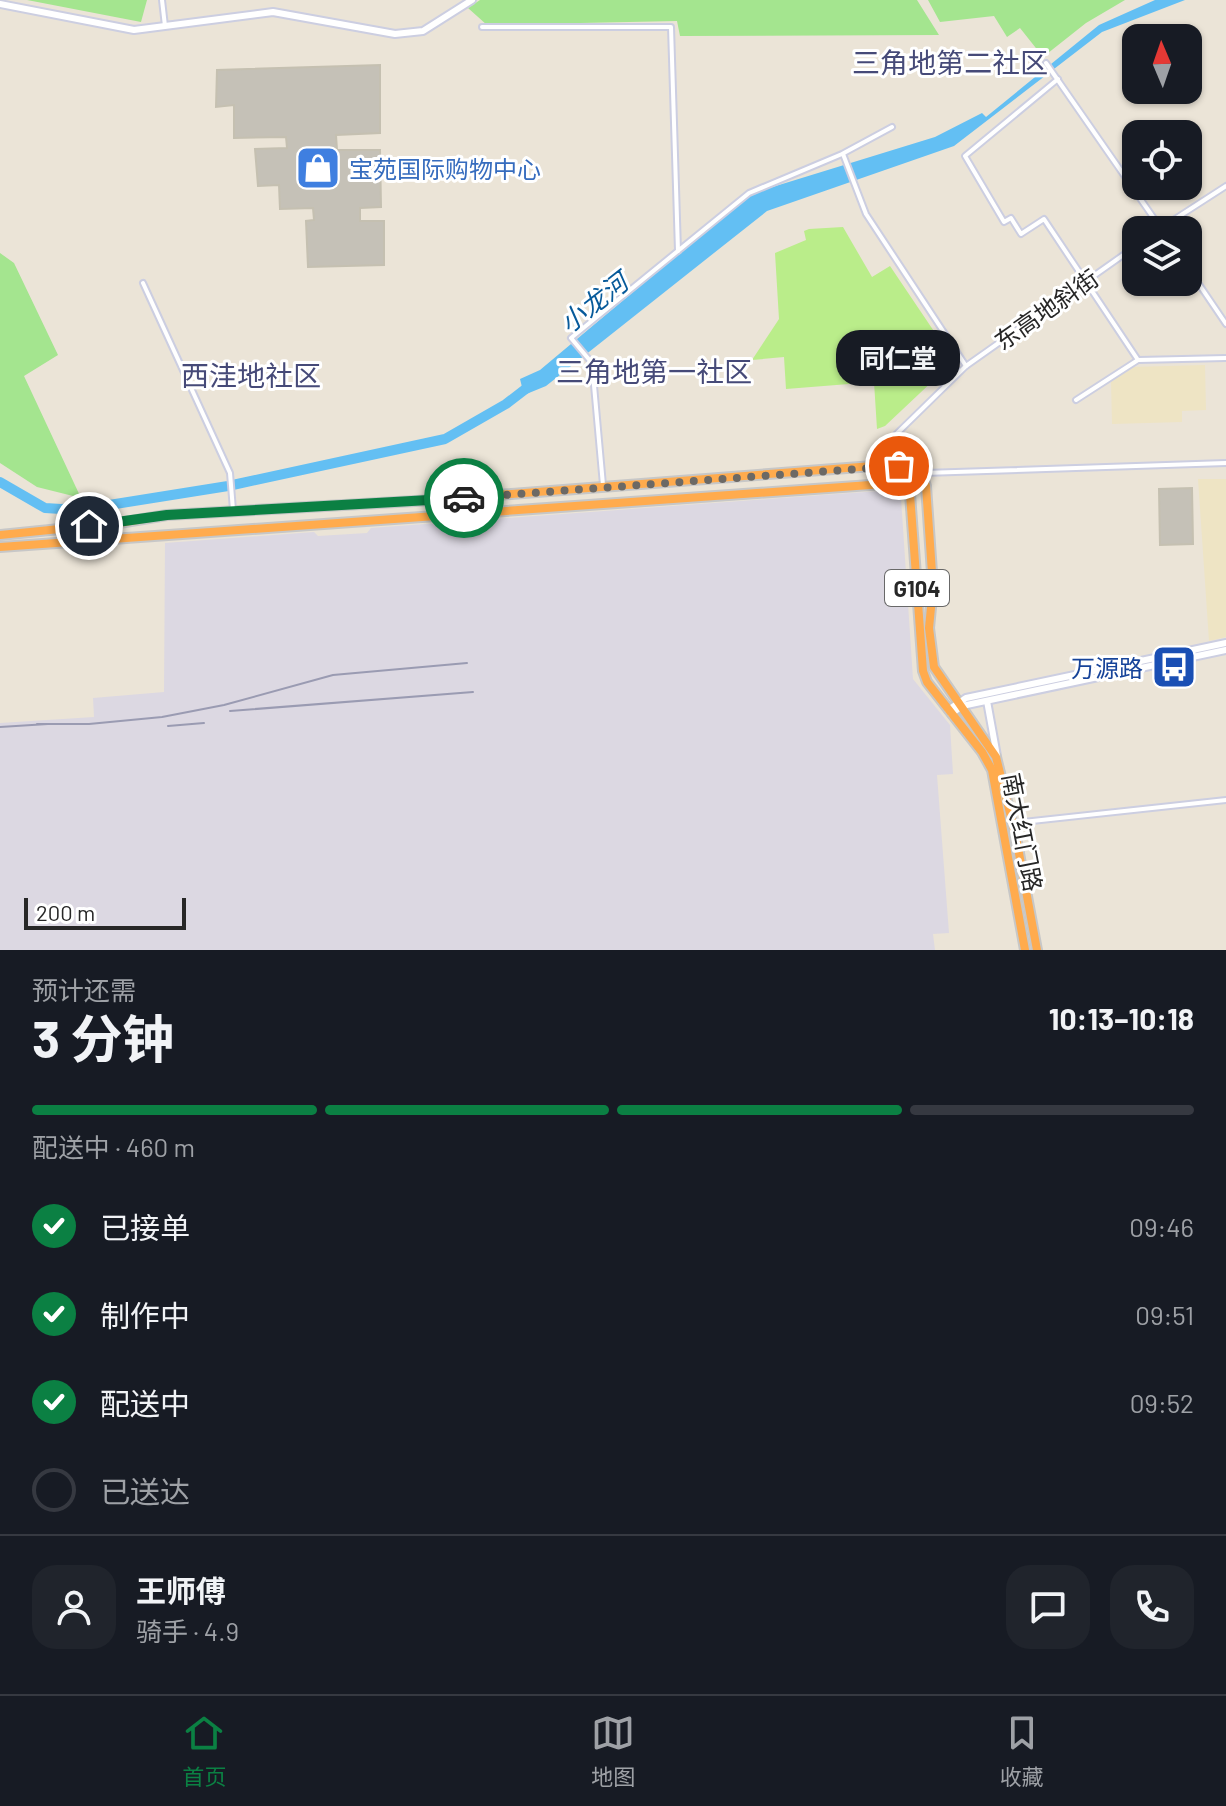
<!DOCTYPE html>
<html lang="zh">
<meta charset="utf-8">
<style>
:root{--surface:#171b24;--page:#20242c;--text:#f1f3f6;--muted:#9ea1a6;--line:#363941;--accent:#0b8043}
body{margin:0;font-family:Barlow,"Noto Sans SC",sans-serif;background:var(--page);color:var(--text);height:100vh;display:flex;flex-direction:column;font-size:30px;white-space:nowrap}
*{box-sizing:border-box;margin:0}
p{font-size:26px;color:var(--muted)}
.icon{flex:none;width:44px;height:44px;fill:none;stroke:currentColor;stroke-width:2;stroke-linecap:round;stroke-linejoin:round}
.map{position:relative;height:950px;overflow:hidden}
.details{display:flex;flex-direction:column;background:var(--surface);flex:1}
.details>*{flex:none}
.needle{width:52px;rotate:358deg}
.fabs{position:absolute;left:1122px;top:24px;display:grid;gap:16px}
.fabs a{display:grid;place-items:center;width:80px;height:80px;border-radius:16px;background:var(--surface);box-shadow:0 2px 6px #0004;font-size:40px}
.scale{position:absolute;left:24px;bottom:20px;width:162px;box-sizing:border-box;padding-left:8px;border:4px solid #272727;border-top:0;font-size:22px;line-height:28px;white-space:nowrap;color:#272727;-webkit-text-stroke:6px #fff;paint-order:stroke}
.pin{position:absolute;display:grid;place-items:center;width:68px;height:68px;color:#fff;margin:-34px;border:4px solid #fff;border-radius:50%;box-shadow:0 2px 8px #0007}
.courier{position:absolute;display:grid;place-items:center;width:80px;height:80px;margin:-40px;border:6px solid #0b8043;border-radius:50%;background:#fff;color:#222;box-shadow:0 2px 10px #0007}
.bubble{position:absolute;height:56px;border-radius:24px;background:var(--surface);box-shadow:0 2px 6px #0004;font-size:26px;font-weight:700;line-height:56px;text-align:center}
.headline em{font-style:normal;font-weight:700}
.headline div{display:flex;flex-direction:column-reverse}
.headline{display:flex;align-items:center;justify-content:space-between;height:136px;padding:0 32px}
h1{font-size:52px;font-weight:700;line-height:60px}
.bar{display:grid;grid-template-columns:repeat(4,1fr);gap:12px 8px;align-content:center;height:96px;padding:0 32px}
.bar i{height:10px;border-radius:6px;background:var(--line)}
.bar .active{background:var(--accent)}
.bar p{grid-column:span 4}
.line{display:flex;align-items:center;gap:20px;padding:0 32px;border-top:2px solid var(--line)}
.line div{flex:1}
.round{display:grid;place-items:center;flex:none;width:84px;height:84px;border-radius:24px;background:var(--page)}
ol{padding:0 32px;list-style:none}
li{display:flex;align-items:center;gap:24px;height:88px}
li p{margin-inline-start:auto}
li .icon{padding:8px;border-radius:50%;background:var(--accent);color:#fff;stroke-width:4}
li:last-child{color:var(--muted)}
li i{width:44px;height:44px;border:4px solid var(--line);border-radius:50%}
.menu{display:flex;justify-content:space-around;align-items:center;height:112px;border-top:2px solid var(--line);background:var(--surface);font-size:22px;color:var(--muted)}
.menu a{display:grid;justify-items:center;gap:4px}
.menu .active{color:var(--accent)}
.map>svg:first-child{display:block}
.industrial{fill:#dcd8e2}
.education{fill:#eee4c4}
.green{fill:#a4e58f}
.pitch{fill:#baed8a}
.water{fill:#63bff3}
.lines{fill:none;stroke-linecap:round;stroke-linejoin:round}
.river{stroke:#63bff3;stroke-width:10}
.building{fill:#c5c1b7;stroke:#c5c0b1;stroke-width:2}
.street-casing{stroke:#cccee1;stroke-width:8}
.secondary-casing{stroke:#cccee1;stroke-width:10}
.highway-casing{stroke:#c7c7c7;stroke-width:12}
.street{stroke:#fff;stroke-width:4}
.secondary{stroke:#fff;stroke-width:6}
.highway{stroke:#ffab4d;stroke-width:8}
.rail{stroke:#9a9bb2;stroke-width:2}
.done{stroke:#6c6965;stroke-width:8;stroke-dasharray:0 14.4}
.route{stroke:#0b8043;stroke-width:10}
.labels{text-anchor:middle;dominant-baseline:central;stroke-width:6;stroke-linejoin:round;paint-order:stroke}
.shield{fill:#fff;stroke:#686868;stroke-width:2}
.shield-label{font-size:22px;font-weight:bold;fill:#272727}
.shop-label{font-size:24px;fill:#366cbe;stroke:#fff;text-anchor:start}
.street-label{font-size:24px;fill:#272727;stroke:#fff}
.transit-label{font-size:24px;fill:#164399;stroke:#fff;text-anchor:end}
.water-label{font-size:26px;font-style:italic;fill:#075a9a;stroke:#fff}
.quarter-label{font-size:28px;fill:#464a78;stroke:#fff}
</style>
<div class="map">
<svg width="1226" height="950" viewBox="0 0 1226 950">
<rect width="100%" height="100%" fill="#ebe4d7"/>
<polygon class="industrial" points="892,490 898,492 901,498 913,679 950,725 953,774 937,775 949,933 933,934 935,950 0,950 0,723 94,717 93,698 164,692 165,543 314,532 318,536 367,533 371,528"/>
<g class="education">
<polygon points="1205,365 1206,410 1182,411 1182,422 1112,424 1111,381 1131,367"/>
<polygon points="1198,479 1226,479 1226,637 1209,641"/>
</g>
<g class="green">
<polygon points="27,0 147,0 141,22"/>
<polygon points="480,0 917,0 939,35 680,36 677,21 487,25 468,8"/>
<polygon points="928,0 1125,0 1086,23 1043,57 1020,28 1007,37 994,16 940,22"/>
<polygon points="0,253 14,263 58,355 24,376 81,498 37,487 0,463"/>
</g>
<polygon class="pitch" points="843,227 872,277 890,266 954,361 885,426 877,429 874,382 786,389 784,357 752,360 779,319 775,253 806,240 804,231 809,229"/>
<polygon class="water" points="1155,0 1185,0 1102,32 954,146 767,211 546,386 524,395 520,379 540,370 750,194 935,137 982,113 986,117 1099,25"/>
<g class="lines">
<polyline class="river" points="0,482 45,508 61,509 103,506 228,486 445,439 506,404 532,384"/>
</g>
<g class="building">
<polygon points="380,65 380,133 336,135 337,150 380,150 381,207 360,208 360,221 384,221 384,265 308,267 306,221 314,220 313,208 280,209 279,185 258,186 255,149 287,148 286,137 234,138 234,105 216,107 217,70"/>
<polygon points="1192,488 1193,544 1160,545 1159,489"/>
</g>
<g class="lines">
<g class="street-casing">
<g id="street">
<polyline points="162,0 165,26"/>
<polyline points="482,27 671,27 678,251"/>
<polyline points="1046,63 1162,230"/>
<polyline points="1058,79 965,156 1004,222 1011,218 1021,234 1044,219 1138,360"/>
<polyline points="843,154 866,214 966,366"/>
<polyline points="1161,228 1226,186"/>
<polyline points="1188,268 1226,324"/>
<polyline points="143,283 230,473 233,510"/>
<polyline points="1076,400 1138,360 1226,358"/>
<polyline points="924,473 1226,463"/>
<polyline points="875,484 873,466 880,450 966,366 1136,246"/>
<polyline points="603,485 592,363 571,338 749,193 842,154 892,127"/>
<polyline points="1014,823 1226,800"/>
</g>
</g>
<g class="secondary-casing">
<g id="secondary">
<polyline points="0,4 134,30 273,12 395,34 423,31 472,0"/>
<polyline points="987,701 997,756"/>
<polyline points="948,710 966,698 1226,643"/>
<polyline points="951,714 962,706 1226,650"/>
</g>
</g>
<g class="highway-casing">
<g id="highway">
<polyline points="0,535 119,523 167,515 433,500 873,466 899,466 921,473 926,486 933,587 929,628 934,667 996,757 1016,837 1037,950"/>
<polyline points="0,547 898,483 910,494 923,671 927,682 982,752 992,770 1025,950"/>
</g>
</g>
<use href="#street" class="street"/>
<use href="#secondary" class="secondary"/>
<use href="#highway" class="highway"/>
<g class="rail">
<polyline points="230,711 473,692"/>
<polyline points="37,724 89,724 162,717 224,705 333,675 467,663"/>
<polyline points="168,726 204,723"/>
<polyline points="0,727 48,724"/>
</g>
</g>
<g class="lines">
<polyline class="done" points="464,498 899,466"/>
<polyline class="route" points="89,526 167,515 464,498"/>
</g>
<defs>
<g id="shop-square" transform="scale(2.3)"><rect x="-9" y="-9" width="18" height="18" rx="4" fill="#3f7fe0" stroke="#fff"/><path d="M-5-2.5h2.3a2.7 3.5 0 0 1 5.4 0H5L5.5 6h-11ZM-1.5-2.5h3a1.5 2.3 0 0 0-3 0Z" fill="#fff"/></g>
<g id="bus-square" transform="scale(2.3)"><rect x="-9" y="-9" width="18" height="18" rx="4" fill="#1a4fb4" stroke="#fff"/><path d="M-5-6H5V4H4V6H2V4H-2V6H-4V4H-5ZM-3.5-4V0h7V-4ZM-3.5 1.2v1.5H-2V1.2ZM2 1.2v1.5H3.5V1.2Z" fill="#fff"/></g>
</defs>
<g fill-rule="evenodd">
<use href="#shop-square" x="318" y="168"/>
<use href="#bus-square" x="1174" y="667"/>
</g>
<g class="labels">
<rect class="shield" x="885" y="570" width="64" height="36" rx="6"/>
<g class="shield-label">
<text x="917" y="588">G104</text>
</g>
<g class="shop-label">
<text x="349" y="168">宝苑国际购物中心</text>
</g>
<g class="street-label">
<text transform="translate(1046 309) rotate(-35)">东高地斜街</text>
<text transform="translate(1023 832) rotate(79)">南大红门路</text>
</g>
<g class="transit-label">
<text x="1143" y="667">万源路</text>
</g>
<g class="water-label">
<text transform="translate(593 302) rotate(-38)">小龙河</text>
</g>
<g class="quarter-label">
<text x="950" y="62">三角地第二社区</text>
<text x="654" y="371">三角地第一社区</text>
<text x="251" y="375">西洼地社区</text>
</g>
</g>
</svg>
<div class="fabs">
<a><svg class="needle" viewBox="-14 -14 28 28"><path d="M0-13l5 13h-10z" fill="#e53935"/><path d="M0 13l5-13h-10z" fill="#9ea1a6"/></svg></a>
<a><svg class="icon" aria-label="locate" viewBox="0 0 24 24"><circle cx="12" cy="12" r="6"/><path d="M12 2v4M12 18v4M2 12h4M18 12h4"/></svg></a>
<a><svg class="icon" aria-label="layers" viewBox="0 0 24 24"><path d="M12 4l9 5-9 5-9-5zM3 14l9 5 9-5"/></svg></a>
</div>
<div class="scale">200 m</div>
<div class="pin" style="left:899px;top:466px;background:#ea580c"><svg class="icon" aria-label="bag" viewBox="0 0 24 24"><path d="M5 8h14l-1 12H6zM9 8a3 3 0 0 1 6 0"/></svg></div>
<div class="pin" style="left:89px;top:526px;background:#1f2937"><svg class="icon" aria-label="home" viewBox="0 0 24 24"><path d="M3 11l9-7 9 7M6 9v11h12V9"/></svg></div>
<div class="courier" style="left:464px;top:498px"><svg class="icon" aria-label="car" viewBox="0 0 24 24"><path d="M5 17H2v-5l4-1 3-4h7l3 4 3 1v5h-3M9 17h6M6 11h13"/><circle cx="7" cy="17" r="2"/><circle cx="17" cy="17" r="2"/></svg></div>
<div class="bubble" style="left:836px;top:330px;width:124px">同仁堂</div>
</div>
<section class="details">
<div class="headline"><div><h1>3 分钟</h1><p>预计还需</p></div><em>10:13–10:18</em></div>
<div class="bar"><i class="active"></i><i class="active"></i><i class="active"></i><i></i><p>配送中 · 460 m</p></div>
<ol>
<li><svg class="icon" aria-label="check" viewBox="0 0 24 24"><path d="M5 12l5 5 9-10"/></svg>已接单<p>09:46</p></li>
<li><svg class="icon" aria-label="check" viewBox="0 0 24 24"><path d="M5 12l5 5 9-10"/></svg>制作中<p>09:51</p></li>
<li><svg class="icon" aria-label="check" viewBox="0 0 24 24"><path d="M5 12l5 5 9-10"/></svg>配送中<p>09:52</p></li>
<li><i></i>已送达</li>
</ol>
<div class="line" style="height:144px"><a class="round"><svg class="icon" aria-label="person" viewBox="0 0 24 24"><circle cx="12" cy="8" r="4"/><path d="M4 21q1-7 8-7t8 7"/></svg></a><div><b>王师傅</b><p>骑手 · 4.9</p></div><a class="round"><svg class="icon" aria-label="chat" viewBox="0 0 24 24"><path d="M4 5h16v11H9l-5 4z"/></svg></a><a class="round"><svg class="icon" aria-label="phone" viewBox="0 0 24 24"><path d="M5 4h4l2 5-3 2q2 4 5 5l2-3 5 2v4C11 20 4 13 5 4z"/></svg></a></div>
</section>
<nav class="menu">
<a class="active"><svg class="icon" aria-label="home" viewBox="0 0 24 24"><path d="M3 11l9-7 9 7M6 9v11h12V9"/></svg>首页</a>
<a><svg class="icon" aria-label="map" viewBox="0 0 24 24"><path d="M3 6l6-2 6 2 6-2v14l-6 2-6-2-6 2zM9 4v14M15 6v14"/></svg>地图</a>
<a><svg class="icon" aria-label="saved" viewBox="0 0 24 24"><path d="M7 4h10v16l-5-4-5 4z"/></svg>收藏</a>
</nav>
